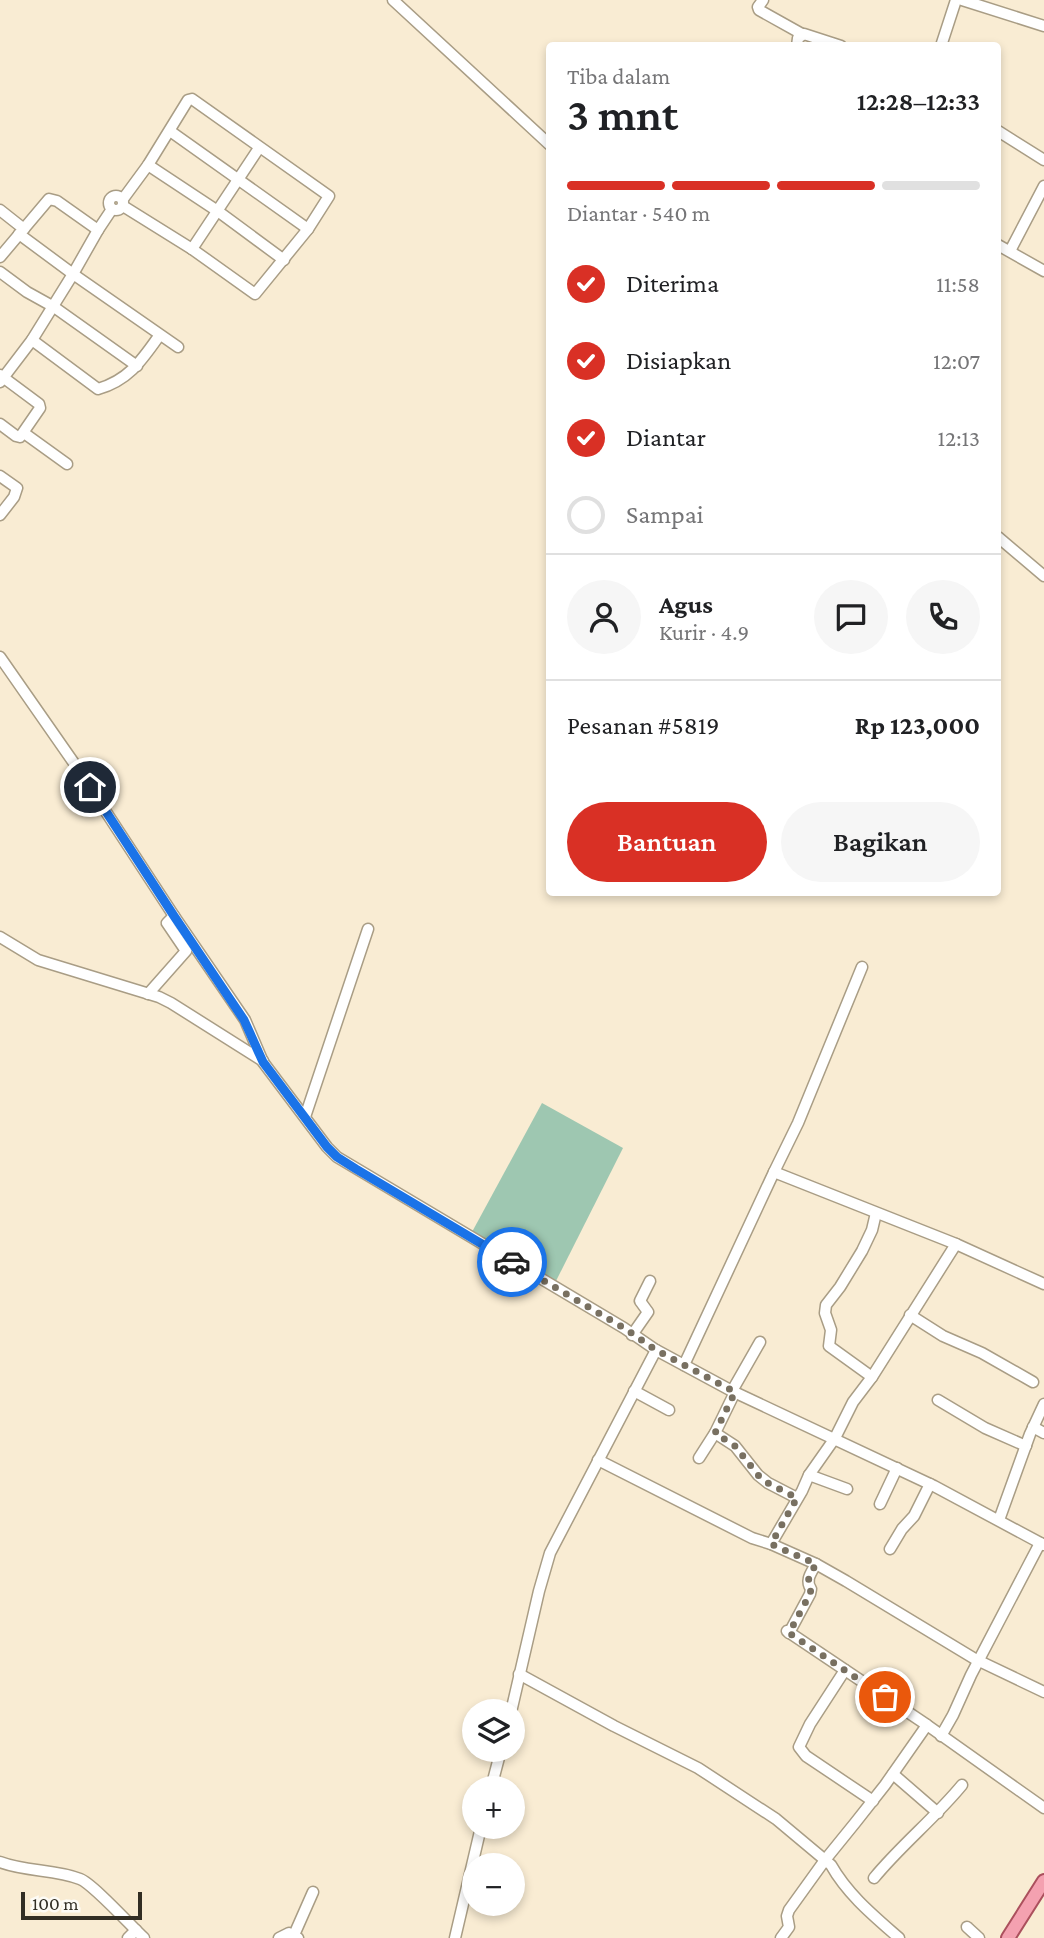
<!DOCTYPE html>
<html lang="id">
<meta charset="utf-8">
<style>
:root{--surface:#fff;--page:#f6f6f6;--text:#202124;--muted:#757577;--line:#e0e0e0;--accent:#d93025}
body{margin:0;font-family:"Crimson Pro",serif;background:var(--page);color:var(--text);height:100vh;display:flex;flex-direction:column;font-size:26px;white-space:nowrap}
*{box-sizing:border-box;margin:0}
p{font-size:23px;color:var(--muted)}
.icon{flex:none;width:38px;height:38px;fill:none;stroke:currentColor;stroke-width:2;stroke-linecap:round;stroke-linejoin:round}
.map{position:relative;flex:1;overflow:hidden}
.panel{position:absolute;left:546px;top:42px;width:455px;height:854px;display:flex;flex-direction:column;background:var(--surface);border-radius:7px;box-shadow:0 4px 10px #0003}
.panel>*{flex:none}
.buttons{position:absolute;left:462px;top:1699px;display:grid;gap:14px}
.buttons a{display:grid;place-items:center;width:63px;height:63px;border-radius:50%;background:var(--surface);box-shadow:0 4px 10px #0003;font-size:35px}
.scale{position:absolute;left:21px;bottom:18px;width:121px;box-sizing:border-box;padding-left:7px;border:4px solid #322e24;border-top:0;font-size:19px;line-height:24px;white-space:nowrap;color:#322e24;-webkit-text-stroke:5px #fdfbf5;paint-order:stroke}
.pin{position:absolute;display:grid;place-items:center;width:60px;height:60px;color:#fff;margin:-30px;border:4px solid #fff;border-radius:50%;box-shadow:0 2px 7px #0007}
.courier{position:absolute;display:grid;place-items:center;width:70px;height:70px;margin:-35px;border:5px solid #1a73e8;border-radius:50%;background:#fff;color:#222;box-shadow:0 2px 9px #0007}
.summary em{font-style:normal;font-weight:600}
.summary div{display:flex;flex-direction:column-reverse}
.summary{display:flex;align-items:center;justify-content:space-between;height:119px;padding:0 21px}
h1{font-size:46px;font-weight:600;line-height:52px}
.bar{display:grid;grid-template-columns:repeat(4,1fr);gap:10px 7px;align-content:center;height:84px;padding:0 21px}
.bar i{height:9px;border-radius:5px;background:var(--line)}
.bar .active{background:var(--accent)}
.bar p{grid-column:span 4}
.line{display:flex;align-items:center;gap:18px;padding:0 21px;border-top:2px solid var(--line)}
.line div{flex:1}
.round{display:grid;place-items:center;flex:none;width:74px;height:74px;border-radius:37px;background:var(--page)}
ol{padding:0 21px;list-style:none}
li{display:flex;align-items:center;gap:21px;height:77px}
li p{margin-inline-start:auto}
li .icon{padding:7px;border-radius:50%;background:var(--accent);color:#fff;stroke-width:4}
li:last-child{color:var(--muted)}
li i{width:38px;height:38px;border:4px solid var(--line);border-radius:50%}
.action{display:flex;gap:14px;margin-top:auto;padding:14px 21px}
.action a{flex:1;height:80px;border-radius:42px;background:var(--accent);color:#fff;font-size:28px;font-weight:600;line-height:80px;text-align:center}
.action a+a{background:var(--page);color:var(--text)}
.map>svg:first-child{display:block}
.green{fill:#9ec7b1}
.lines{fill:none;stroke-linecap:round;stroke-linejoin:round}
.minor-casing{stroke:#a99d85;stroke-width:13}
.major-casing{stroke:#ab505d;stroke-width:16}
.minor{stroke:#fff;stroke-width:10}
.major{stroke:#f4a1b0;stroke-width:12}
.done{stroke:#787061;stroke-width:7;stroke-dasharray:0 12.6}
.route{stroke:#1a73e8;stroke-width:9}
</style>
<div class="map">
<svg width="1044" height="1938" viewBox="0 0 1044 1938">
<rect width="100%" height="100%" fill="#f9ecd3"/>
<polygon class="green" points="542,1103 623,1148 556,1281 472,1232"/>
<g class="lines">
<g class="minor-casing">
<g id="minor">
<polyline points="393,0 550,145"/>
<polyline points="763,0 758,7 759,10 802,34"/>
<polyline points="962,0 1044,26"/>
<polyline points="797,46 798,38 804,34 841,46"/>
<polyline points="941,46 956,0"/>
<polyline points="170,131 308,229"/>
<polyline points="998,131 1044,160"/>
<polyline points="148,165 219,212 284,260"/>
<circle cx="116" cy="203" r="7"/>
<polyline points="123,206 192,249 255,294 308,229 329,196 192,99 188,100 148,165 123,199"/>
<polyline points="0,210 24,229"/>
<polyline points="19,234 73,274 98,230 112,209"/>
<polyline points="998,245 1044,271"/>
<polyline points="192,249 259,148"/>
<polyline points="1010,251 1044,186"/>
<polyline points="0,257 49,199 57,201 98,230"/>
<polyline points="0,272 27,292 54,307 137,366"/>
<path d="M32 340 98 389C129 380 142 360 159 336"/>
<polyline points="0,375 39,404 40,408 20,437 16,436 0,424"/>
<polyline points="0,382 32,340 73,274 178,347"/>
<polyline points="24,433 67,464"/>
<polyline points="0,476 17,488 14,497 0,515"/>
<polyline points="998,537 1044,576"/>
<polyline points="0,657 76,766 174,916 245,1020 263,1062 327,1147 337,1157 624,1328 656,1350 732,1391 934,1486 1044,1545"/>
<polyline points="0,937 38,960 159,997 171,1003 263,1061"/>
<polyline points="148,994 186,951 167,923 174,916"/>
<polyline points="305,1117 368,929"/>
<polyline points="774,1172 798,1123 862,967"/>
<polyline points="910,1315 943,1336 982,1353 1033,1382"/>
<polyline points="632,1335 648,1312 640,1301 650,1281"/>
<polyline points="684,1365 774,1172 956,1244 1044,1284"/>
<polyline points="872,1377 956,1244"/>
<polyline points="634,1391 669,1410"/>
<polyline points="732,1391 760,1342"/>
<polyline points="938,1400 985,1428 1026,1446"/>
<polyline points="1033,1427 1044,1433"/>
<polyline points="715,1433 735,1446 758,1475 768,1483 797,1498"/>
<polyline points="699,1458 715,1433 735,1392"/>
<polyline points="598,1460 752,1538 771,1544 816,1564 846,1581 975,1659 1044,1692"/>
<polyline points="809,1475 847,1489"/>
<polyline points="880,1504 897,1468"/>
<polyline points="999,1520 1030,1434 1044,1404"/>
<polyline points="771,1544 802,1491 809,1475 835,1438 853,1402 872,1377 829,1346 831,1330 825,1313 826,1305 840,1287 862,1251 872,1230 876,1213"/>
<polyline points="890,1549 902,1529 914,1516 930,1484"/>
<polyline points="787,1631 927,1725 1044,1808"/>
<path d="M789 1633 810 1594 811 1589C805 1580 811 1573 816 1564"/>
<polyline points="845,1670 810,1724 799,1747 806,1756 873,1801"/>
<path d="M519 1674 614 1726 698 1768 776 1819 831 1865C848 1895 874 1916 899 1938"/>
<polyline points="511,1712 539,1591 550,1553 656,1350"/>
<polyline points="941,1736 953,1715 971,1675 1040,1543"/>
<polyline points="893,1774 938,1813"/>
<polyline points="491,1788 501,1750"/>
<path d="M0 1862C26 1872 55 1869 80 1879 93 1884 131 1926 144 1938"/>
<path d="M874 1878C901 1845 935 1818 962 1785"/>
<polyline points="967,1927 979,1938"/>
<polyline points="294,1935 313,1892"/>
<polyline points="128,1938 136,1930"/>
<polyline points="279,1938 289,1933 298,1938"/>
<polyline points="455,1938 481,1827"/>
<polyline points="781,1938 789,1927 787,1916 789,1910 825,1860 855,1823 885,1785 927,1725"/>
</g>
</g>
<g class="major-casing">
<polyline id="major" points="1008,1938 1044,1881"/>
</g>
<use href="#minor" class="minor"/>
<use href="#major" class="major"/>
</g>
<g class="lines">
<path class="done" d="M512 1262 624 1328 656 1350 735 1392 715 1433 735 1446 758 1475 768 1483 797 1498 771 1544 816 1564C811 1573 805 1580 811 1589L810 1594 789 1633 885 1697"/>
<polyline class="route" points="90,787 174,916 244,1020 263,1062 327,1147 337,1157 356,1169 512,1262"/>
</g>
</svg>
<div class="buttons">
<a><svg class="icon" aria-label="layers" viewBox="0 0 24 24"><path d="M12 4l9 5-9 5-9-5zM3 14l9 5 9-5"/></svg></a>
<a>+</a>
<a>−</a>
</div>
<div class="scale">100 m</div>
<div class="pin" style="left:885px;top:1697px;background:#ea580c"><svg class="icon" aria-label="bag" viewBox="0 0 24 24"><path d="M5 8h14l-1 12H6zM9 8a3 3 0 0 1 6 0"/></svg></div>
<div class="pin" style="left:90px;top:787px;background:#1f2937"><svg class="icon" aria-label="home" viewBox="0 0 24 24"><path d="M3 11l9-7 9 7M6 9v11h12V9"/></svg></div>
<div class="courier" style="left:512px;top:1262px"><svg class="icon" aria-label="car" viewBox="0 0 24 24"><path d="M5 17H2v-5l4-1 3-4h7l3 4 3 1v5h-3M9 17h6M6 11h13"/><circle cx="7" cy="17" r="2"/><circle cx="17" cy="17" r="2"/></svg></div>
<section class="panel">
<div class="summary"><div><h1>3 mnt</h1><p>Tiba dalam</p></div><em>12:28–12:33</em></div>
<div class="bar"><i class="active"></i><i class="active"></i><i class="active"></i><i></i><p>Diantar · 540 m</p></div>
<ol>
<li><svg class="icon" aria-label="check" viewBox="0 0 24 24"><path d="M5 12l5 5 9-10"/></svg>Diterima<p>11:58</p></li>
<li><svg class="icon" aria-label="check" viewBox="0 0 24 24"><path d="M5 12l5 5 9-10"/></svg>Disiapkan<p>12:07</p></li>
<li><svg class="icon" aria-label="check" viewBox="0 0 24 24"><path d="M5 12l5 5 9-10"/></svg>Diantar<p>12:13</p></li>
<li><i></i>Sampai</li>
</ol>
<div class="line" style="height:126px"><a class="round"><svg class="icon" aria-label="person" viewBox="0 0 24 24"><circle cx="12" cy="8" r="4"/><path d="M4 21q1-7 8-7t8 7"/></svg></a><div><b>Agus</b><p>Kurir · 4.9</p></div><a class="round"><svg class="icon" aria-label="chat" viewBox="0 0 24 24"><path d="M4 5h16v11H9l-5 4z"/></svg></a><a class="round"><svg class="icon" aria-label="phone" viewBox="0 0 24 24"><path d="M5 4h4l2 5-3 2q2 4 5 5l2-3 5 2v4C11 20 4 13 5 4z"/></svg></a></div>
<div class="line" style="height:91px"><div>Pesanan #5819</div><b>Rp 123,000</b></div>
<div class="action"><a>Bantuan</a><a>Bagikan</a></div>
</section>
</div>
